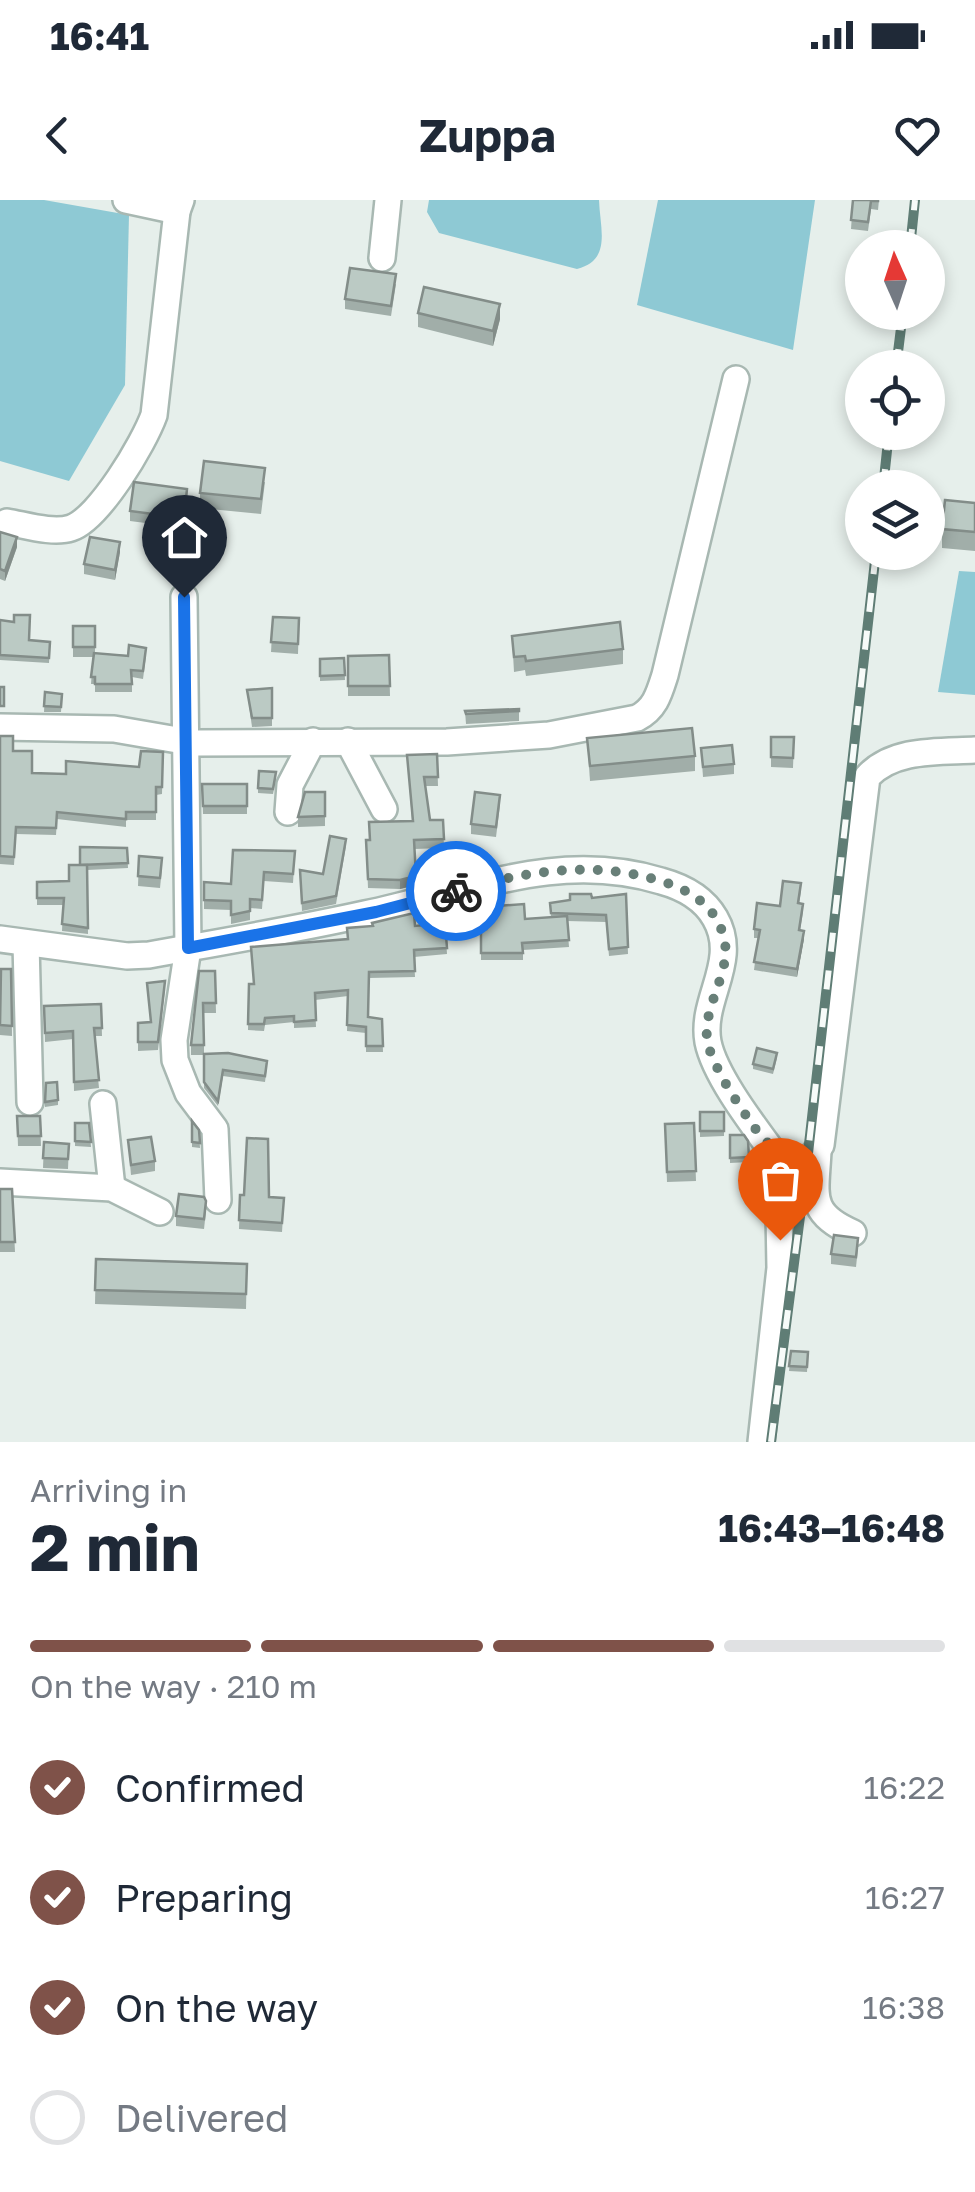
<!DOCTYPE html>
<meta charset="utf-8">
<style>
:root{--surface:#fff;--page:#f2f2f3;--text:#1f2937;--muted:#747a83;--line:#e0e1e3;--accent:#7f5249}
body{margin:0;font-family:"Golos Text",sans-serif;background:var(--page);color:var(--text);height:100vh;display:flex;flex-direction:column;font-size:38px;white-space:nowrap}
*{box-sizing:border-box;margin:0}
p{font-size:32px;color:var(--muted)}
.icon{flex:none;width:55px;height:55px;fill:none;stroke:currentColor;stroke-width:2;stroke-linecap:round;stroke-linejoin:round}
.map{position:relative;height:1242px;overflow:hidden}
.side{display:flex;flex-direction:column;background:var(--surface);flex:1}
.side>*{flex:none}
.needle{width:65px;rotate:357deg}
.tools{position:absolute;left:845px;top:30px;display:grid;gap:20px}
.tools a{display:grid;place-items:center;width:100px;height:100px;border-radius:50%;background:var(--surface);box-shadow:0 5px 15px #0003;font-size:50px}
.pin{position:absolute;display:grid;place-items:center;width:85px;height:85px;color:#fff;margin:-102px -42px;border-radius:50% 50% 50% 0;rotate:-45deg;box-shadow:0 0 10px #0007}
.pin .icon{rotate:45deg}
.courier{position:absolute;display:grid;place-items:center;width:100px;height:100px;margin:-50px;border:8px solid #1a73e8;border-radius:50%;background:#fff;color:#222;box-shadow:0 2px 12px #0007}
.overview em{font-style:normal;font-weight:700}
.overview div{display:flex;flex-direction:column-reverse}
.overview{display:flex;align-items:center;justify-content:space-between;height:170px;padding:0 30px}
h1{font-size:65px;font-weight:700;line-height:75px}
.bar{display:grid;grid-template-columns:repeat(4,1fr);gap:15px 10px;align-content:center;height:120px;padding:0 30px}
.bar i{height:12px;border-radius:8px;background:var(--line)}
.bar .current{background:var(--accent)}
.bar p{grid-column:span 4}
ol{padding:0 30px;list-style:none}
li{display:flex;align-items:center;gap:30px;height:110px}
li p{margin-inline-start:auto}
li .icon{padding:10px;border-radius:50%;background:var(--accent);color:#fff;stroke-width:4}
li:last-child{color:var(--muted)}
li i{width:55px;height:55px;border:5px solid var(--line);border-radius:50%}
.status{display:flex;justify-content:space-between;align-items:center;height:70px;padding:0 50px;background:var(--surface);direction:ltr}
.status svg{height:28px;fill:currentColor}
header{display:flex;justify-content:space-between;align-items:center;height:130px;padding:0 30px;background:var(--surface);font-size:45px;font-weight:700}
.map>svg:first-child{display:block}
.water{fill:#8ec9d4}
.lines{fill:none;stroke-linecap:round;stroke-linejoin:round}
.minor-casing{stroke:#a8b8b2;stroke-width:30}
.minor{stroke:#fff;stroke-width:25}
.rail-casing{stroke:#5f7d75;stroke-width:10}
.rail{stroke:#f7fbf9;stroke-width:6;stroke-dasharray:19;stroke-linecap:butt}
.wall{fill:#a1aea9}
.shaded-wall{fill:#838d89}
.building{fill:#bbcac4;stroke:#838d89;stroke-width:2.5}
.done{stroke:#687f78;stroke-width:10;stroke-dasharray:0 18}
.route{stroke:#1a73e8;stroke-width:12}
</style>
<div class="status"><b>16:41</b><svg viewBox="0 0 49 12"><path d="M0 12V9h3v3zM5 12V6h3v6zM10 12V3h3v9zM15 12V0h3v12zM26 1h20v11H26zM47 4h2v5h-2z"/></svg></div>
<header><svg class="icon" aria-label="back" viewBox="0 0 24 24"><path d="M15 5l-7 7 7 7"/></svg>Zuppa<svg class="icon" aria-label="heart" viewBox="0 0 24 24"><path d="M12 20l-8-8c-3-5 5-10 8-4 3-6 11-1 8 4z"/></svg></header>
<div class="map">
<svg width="975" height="1242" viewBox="0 0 975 1242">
<rect width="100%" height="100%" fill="#e6efeb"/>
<g class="water">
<polygon points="0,0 44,0 129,15 125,185 69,281 0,261"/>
<path d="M429 0H599C600 29 612 60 577 69L439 33 427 12Z"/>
<polygon points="658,0 815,0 793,150 637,105"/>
<polygon points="959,371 975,372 975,495 938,492"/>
</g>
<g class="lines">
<g class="minor-casing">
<g id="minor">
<polyline points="126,0 177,11"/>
<polyline points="382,58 388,0"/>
<path d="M0 325 7 322C25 325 53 334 71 328 99 319 144 243 154 215L177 11 181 0"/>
<polyline points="184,397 188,748 174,840 175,860 188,893 215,929 218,1000"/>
<path d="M0 527 114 529 195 543 447 542 549 535 637 518C655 509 659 494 665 475L736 179"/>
<polyline points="348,541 384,609"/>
<polyline points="288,612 290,585 313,541"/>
<path d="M0 739 127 756 149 755C221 742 293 730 365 714 467 693 556 649 661 681 683 687 703 697 715 718 740 761 700 799 708 842 715 877 757 930 778 959"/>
<polyline points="26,743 30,902"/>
<polyline points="103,904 112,988"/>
<path d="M818 951C816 995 807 1013 853 1033"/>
<polyline points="0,982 112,988 160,1012"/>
<path d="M761 1242 780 1068 778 959 807 962 821 945 867 577C893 548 940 552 975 550"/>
</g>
</g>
<use href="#minor" class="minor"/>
<g class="rail-casing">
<g id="rail">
<polyline points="910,48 915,0"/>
<polyline points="896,168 903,112"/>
<polyline points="883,288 889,232"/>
<polyline points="771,1242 807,962 876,352"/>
</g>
</g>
<use href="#rail" class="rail"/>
</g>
<g class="wall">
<polygon points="853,0 879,0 878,10 871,9 868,31 851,29"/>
<polygon points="396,84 391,116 345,109 345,99"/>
<polygon points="418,113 500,119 493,146 418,127"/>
<polygon points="265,282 261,314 200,308 200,293"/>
<polygon points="187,299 184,328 130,321 130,311"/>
<polygon points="975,303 975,351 942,348 942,329"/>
<polygon points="0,332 17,347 5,381 0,379"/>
<polygon points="120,352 115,380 84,374 84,364"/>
<polygon points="273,417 299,418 298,454 271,452"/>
<polygon points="0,420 29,440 50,442 49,463 0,460"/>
<polygon points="73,426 95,426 95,453 146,456 143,479 132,477 132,492 95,492 95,484 91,484 93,457 73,457"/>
<polygon points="512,436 623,449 623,464 526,476 525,470 514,472"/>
<polygon points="389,455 390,496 348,496 348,456"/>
<polygon points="344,458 345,480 320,481 320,459"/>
<polygon points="272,488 272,526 252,527 247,490"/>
<polygon points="45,492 62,494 61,512 44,512"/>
<polygon points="519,509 519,521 466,524 465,511"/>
<polygon points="0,536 32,573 66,574 139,567 163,552 162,594 156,595 156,620 126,620 126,627 57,619 56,635 16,634 14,665 0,664"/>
<polygon points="771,537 794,537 793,568 771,567"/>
<polygon points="587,538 695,556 695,571 590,581"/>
<polygon points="701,548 734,564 734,574 703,577"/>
<polygon points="437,554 438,586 425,586 430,620 443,620 444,648 414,649 416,685 400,689 368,688 366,640 369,640 412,621 407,555"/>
<polygon points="276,578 273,594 258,593 258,588"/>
<polygon points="202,584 247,584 247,614 203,614"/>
<polygon points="325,592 325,626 298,627 298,617"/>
<polygon points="500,605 496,637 471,634 471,624"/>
<polygon points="346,646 336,704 302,711 300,670 323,674"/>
<polygon points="127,648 128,668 87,670 88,734 62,731 63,705 37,705 37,682 69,681 80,665"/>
<polygon points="295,651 293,683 264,681 262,709 250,708 250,720 231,724 231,710 204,709 204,682 231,684"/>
<polygon points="139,656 162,668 160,688 138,686"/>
<polygon points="801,691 799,704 803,712 800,730 804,739 797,777 754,770 758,738 754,738 754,729 780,706"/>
<polygon points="626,694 628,754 609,756 606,722 567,721 569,747 523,750 523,760 481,760 481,729 525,719 551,717 550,703"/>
<polygon points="445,723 447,754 414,757 415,777 369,778 368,817 382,819 383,852 366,852 366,833 347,831 348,796 315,800 316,827 294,828 294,822 265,825 264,831 248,830 249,784 253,784 348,739 415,726"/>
<polygon points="11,769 12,836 0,835 0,805"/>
<polygon points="215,771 216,813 204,813 204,854 267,866 265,882 223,876 218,906 204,888 204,855 191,855 191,845"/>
<polygon points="147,783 165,789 158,850 138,851 138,823 151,822"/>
<polygon points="101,804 102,836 94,836 99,888 74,891 73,839 45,842 44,806"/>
<polygon points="777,858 773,874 753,869 753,864"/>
<polygon points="58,900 58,905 45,907 45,902"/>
<polygon points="700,912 724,912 724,936 700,937"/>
<polygon points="17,916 40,916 41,946 18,946"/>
<polygon points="192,921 199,930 200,948 192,947"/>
<polygon points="75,923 89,923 91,947 75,946"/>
<polygon points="694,923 696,981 667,982 665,924"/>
<polygon points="730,935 748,941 749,962 730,963"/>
<polygon points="128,940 155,961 155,971 131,975"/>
<polygon points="44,942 69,944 68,969 43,968"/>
<polygon points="0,989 12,989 15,1052 0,1052"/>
<polygon points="240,995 284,998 282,1032 239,1029"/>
<polygon points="206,1011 204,1029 176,1026 176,1016"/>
<polygon points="858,1048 856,1067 831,1064 831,1054"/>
<polygon points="96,1059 247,1064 246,1109 95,1104"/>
<polygon points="791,1151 808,1152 807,1172 789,1171"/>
</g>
<g class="shaded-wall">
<polygon points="500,104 500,119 493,146 493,131"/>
<polygon points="17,337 17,347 5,381 5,371"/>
<polygon points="120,342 120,352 115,380 115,370"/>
<polygon points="416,676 416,685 400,689 400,680"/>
<polygon points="804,731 804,739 797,777 797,769"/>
</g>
<g class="building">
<polygon points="853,0 878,0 878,1 871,1 868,22 851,20"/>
<polygon points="350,68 396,74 391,106 345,99"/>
<polygon points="424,87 500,104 493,131 418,113"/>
<polygon points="204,261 265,268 261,299 200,293"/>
<polygon points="134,282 187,289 184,318 130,311"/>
<polygon points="945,300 975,303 975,332 942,329"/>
<polygon points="0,332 17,337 5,371 0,369"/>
<polygon points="90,337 120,342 115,370 84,364"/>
<polygon points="14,415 30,415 29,440 50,442 49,458 0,455 0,420 14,422"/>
<polygon points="273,417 299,418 298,444 271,442"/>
<polygon points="620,422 623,449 526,461 525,456 514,457 512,436"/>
<rect x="73" y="426" width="22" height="21"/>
<polygon points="129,445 146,448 143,471 131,470 132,484 95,484 95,477 91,477 94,453 128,456"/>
<polygon points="389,455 390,486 348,486 348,456"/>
<polygon points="344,458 345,475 320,476 320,459"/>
<rect x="0" y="487" width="4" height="19"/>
<polygon points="272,488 272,518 252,518 247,490"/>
<polygon points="45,492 62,494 61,507 44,506"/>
<polygon points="519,509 519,511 466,514 465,511"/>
<polygon points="692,528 695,556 590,566 587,538"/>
<polygon points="0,536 13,536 13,551 32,551 32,573 66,574 66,561 139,567 141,551 163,552 162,587 156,587 156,612 126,612 126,619 57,612 56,628 16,627 14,657 0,656"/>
<polygon points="771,537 794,537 793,558 771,557"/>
<polygon points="732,545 734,564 703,567 701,548"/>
<polygon points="437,554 438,577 424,577 430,620 443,620 444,639 414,640 416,676 400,680 368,679 366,640 370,640 369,622 413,621 407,555"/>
<polygon points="259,571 276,572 273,589 258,588"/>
<polygon points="202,584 247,584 247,606 203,606"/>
<polygon points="305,592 325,592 325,616 298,617"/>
<polygon points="475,592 500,595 496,627 471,624"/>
<polygon points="330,636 346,639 336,696 302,703 300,670 323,674"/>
<polygon points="80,647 127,648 128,663 80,665"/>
<polygon points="233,650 295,651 293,674 264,672 262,700 250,699 250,711 231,715 231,701 204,700 204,682 231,684"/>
<polygon points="139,656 162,658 160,678 138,676"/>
<polygon points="69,665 87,665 88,728 62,724 64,698 37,698 37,682 69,681"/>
<polygon points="783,681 801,683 798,703 803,704 799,730 804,731 797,769 754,762 760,730 754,729 757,703 780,706"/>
<polygon points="570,694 591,694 592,698 626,694 628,747 609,749 606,715 551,713 550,703 570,700"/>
<polygon points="524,704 525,719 567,716 569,740 522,743 523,753 481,753 481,729 486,729 484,707"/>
<polygon points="414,713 415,726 445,723 447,748 414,750 415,771 369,772 368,817 382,819 383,846 366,846 366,827 347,825 348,790 315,793 316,820 294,822 294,816 265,818 264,824 248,824 249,784 254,784 251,747 348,739 347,728 373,726 372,723"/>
<polygon points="1,769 11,769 12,826 0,825"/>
<polygon points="199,771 215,771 216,803 203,803 204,845 191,845"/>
<polygon points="165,781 158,842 138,842 138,823 151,822 147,783"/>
<polygon points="101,804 102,828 94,828 99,880 74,882 73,831 45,833 44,806"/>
<polygon points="757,848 777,853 773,869 753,864"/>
<polygon points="228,853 267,861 265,876 223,870 218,901 204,882 204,854"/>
<polygon points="57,882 58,900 45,902 46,883"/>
<rect x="700" y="912" width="24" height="19"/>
<polygon points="17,916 40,916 41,936 18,936"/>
<polygon points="192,921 199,930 200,943 192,942"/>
<polygon points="75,923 89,923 91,942 75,941"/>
<polygon points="694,923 696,971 667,972 665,924"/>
<polygon points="730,935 744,935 748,941 749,957 730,958"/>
<polygon points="151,937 155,961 131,965 128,940"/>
<polygon points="247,938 268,939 269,997 284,998 282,1023 239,1020 240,995 244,995"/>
<polygon points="44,942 69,944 68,959 43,958"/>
<polygon points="0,989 12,989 15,1042 0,1042"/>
<polygon points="179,994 204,997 206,1001 204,1019 176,1016"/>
<polygon points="834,1035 858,1038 856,1057 831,1054"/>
<polygon points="96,1059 247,1064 246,1094 95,1090"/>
<polygon points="791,1151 808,1152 807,1167 789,1166"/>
</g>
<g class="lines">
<path class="done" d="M456 691C523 672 589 660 657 680 690 689 719 707 725 743 730 777 698 813 709 848 718 875 738 904 754 927 761 936 773 947 777 957 783 971 780 1023 780 1040"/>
<polyline class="route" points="184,397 188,748 376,712 456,691"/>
</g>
</svg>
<div class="tools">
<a><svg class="needle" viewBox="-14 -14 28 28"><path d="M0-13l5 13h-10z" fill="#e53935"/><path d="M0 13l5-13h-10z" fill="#747a83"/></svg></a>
<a><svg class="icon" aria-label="locate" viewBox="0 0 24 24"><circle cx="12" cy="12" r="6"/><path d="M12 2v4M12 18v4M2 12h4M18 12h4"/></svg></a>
<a><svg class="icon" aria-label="layers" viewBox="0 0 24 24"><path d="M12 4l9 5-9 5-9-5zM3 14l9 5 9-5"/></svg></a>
</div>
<div class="pin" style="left:780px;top:1040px;background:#ea580c"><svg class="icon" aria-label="bag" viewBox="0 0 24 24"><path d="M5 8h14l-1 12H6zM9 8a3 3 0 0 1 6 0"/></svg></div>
<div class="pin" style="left:184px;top:397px;background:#1f2937"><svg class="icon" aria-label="home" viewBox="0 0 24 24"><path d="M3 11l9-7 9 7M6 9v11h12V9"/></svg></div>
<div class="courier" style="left:456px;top:691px"><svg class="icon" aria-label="bike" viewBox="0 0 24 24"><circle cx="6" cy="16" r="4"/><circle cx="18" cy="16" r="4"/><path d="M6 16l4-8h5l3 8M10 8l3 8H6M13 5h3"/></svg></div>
</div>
<section class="side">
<div class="overview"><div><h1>2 min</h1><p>Arriving in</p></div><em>16:43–16:48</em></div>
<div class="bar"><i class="current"></i><i class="current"></i><i class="current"></i><i></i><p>On the way · 210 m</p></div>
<ol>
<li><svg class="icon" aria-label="check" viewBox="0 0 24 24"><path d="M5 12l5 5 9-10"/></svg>Confirmed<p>16:22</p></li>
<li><svg class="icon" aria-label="check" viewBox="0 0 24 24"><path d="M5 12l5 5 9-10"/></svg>Preparing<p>16:27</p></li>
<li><svg class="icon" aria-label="check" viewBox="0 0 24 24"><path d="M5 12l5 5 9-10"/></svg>On the way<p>16:38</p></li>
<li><i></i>Delivered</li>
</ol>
</section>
